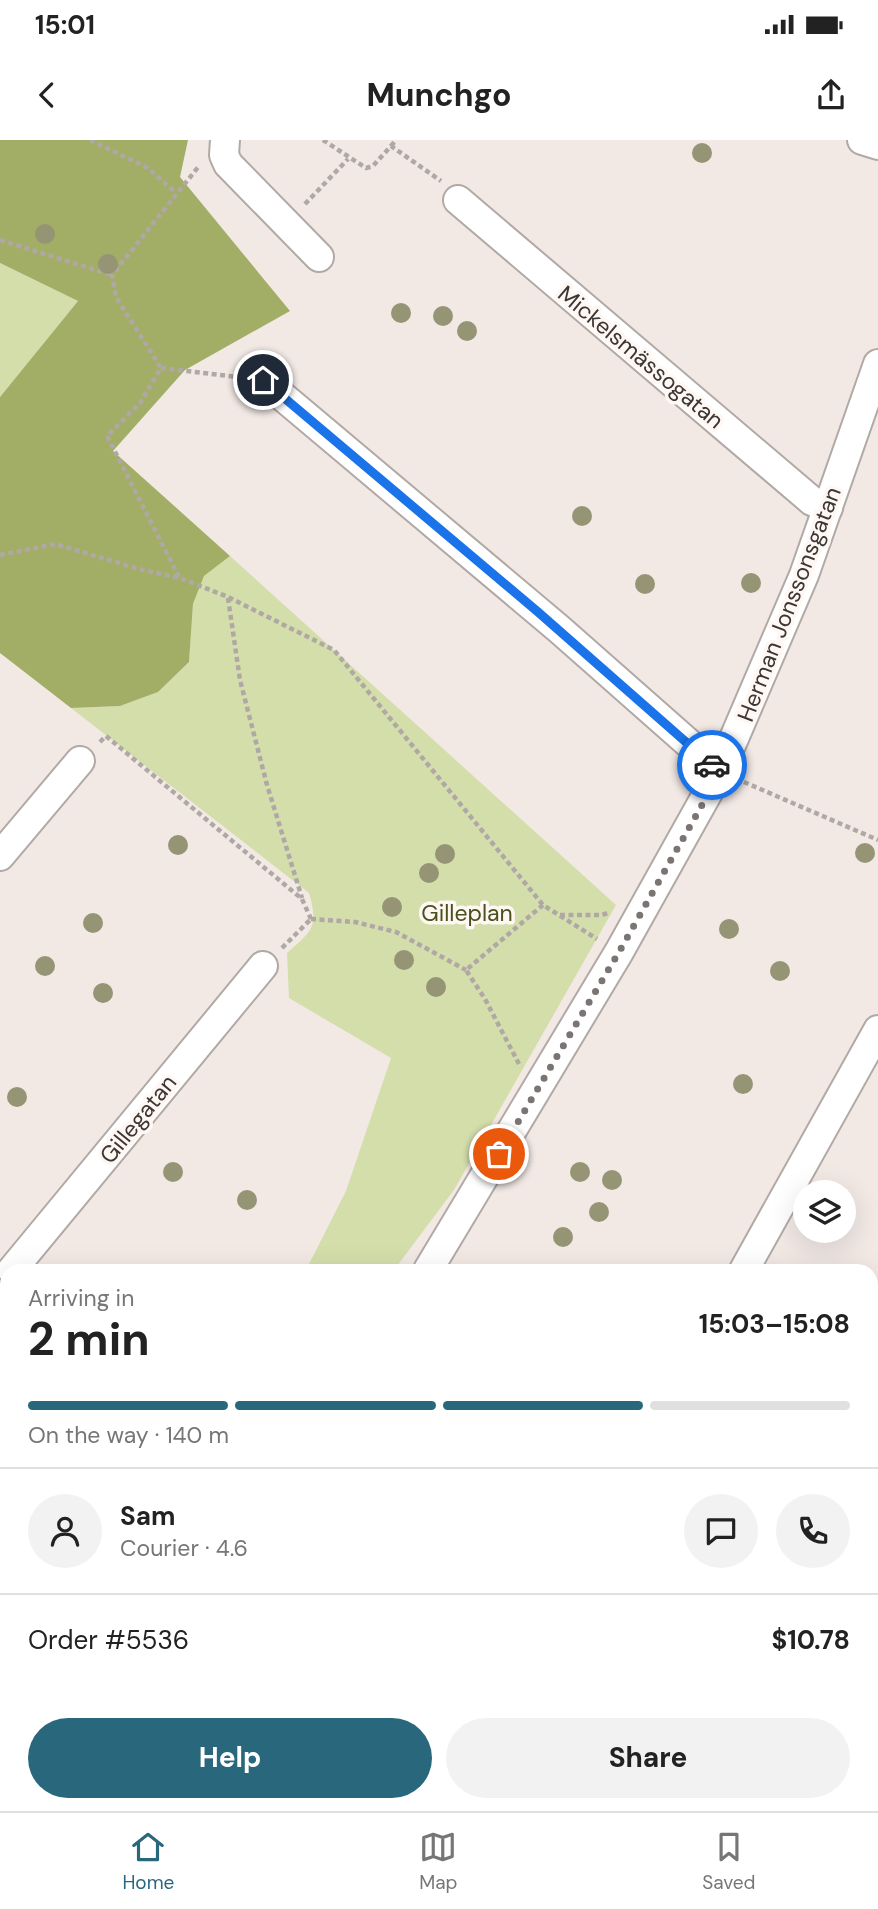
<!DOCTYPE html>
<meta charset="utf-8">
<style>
:root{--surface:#fff;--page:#f2f2f2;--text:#222;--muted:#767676;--line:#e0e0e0;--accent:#29677d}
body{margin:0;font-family:"DM Sans",sans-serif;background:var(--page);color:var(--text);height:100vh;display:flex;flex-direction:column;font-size:26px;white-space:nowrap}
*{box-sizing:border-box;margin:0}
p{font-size:23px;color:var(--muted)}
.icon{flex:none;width:38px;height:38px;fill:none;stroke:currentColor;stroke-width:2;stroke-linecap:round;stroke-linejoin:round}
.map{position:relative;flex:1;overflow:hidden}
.details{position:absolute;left:0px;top:1124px;width:878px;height:548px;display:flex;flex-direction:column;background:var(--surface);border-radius:21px 21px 0 0;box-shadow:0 7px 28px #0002}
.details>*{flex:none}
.fabs{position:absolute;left:793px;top:1040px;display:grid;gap:14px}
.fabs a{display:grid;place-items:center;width:63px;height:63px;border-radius:50%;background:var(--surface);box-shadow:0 7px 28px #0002;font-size:35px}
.pin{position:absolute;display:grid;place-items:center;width:60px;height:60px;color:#fff;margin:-30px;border:4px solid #fff;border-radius:50%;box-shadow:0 2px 7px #0007}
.courier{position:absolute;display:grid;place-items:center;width:70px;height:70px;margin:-35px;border:5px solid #1a73e8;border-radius:50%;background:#fff;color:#222;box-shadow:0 2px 9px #0007}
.headline em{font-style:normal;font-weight:700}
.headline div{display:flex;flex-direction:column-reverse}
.headline{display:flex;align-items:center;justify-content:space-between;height:119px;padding:0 28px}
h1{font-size:46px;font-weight:700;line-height:52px}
.bar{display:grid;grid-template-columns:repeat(4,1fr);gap:10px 7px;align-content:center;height:84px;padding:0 28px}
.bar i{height:9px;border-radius:5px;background:var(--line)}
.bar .selected{background:var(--accent)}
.bar p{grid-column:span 4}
.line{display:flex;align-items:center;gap:18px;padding:0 28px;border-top:2px solid var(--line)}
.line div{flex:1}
.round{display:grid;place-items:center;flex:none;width:74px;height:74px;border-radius:37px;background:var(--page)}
.button{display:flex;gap:14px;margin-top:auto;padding:14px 28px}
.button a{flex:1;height:80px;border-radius:42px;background:var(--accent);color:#fff;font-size:28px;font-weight:700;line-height:80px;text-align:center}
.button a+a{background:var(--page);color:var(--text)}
.status{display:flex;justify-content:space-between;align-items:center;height:49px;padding:0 35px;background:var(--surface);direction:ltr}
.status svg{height:19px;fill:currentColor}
header{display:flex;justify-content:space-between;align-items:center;height:91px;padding:0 28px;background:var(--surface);font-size:32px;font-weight:700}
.tab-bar{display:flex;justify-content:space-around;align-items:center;height:98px;border-top:2px solid var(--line);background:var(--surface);font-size:19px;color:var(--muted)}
.tab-bar a{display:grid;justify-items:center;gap:4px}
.tab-bar .selected{color:var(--accent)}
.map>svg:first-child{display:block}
.green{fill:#d4deab}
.forest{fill:#a2ae66}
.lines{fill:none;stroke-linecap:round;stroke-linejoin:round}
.minor-casing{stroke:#b1a9a5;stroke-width:32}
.path{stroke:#afa8a5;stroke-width:4.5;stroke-dasharray:5 3.5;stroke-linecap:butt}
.minor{stroke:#fff;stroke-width:28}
.tree{fill:#959576}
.done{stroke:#7a7573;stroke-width:7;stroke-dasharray:0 12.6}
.route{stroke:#1a73e8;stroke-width:9}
.labels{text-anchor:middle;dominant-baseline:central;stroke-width:7;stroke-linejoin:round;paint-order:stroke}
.street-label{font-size:23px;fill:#3a3735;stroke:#fef7f3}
.park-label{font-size:23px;fill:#49511c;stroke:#fef7f3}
</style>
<div class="status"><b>15:01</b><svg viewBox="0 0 49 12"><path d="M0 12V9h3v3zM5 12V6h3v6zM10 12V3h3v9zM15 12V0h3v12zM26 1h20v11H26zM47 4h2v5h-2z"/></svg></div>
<header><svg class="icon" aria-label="back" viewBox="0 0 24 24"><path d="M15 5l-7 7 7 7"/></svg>Munchgo<svg class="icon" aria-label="share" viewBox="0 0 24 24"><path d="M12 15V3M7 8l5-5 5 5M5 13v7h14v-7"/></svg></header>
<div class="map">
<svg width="878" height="1671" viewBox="0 0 878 1671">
<rect width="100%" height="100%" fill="#f2e9e5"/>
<g class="green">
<polygon points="0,123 78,161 0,257"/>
<path d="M230 416 616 765 454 1050 394 1130H306L346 1051 391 918 289 858 287 813C312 791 319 787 309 753L71 568 120 566 158 552 189 522 193 464 204 436Z"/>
</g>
<g class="forest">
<polygon points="0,0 188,0 180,37 290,171 185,230 113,311 230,416 204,436 193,464 189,522 158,552 120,566 71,568 0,513 0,257 78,161 0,123"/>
<polygon points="872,1549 878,1550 878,1671 441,1671 449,1664 872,1664"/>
</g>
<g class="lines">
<g class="minor-casing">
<g id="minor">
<polyline points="225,0 224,15 228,24 319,117"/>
<polyline points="862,0 878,5"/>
<polyline points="458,60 812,361 828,368"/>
<polyline points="263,240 559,489 720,631"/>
<polyline points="0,716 80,621"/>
<polyline points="12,1130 263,826"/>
<polyline points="428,1130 619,812 720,631 804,435 878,224"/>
<polyline points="744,1130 878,890"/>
<polyline points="0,1157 7,1159"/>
<polyline points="872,1198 878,1223"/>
<polyline points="872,1413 878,1413"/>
<polyline points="0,1474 7,1475"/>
<polyline points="182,1671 194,1664"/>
</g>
</g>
<g class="path">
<polyline points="90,0 148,28 176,53"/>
<polyline points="323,0 366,28 373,26 391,6 441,41"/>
<polyline points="391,6 396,0"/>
<polyline points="305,64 348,19"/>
<polyline points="0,100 112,135"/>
<polyline points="161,228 238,237"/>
<polyline points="0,415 55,404 139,429 180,438 228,457 334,510 543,765 597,799"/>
<polyline points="179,437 107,296 140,263 161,228 116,157 112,135 199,26"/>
<polyline points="228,458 240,540 267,645 302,758"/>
<polyline points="100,602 106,596 302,759 311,779"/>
<polyline points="744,642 878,700"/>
<polyline points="560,775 602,775 610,772"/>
<polyline points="311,779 355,782 396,792 466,830"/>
<polyline points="282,808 311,779"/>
<polyline points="519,924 485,859 466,830 543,765"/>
<polyline points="0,1666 14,1671"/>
</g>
<use href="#minor" class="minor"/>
</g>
<g class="tree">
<circle cx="702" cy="13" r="10"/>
<circle cx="45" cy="94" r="10"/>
<circle cx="108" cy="124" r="10"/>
<circle cx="401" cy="173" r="10"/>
<circle cx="443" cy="176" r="10"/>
<circle cx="467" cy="191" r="10"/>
<circle cx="582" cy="376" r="10"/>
<circle cx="751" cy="443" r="10"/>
<circle cx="645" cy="444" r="10"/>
<circle cx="178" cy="705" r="10"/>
<circle cx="865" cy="713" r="10"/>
<circle cx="445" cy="714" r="10"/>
<circle cx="429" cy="733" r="10"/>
<circle cx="392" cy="767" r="10"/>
<circle cx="93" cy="783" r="10"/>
<circle cx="729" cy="789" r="10"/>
<circle cx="404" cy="820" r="10"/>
<circle cx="45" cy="826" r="10"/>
<circle cx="780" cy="831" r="10"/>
<circle cx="436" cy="847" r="10"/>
<circle cx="103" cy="853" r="10"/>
<circle cx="743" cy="944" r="10"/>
<circle cx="17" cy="957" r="10"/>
<circle cx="173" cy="1032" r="10"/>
<circle cx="580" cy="1032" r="10"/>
<circle cx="612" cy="1040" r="10"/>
<circle cx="247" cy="1060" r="10"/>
<circle cx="599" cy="1072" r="10"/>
<circle cx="563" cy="1097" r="10"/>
</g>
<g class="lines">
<polyline class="done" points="499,1014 619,812 711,649 720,631 712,625"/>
<polyline class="route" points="263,240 538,472 712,625"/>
</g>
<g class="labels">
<g class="street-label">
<text transform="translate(641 217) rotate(40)">Mickelsmässogatan</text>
<text transform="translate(789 464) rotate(-69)">Herman Jonssonsgatan</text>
<text transform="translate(138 979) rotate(-51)">Gillegatan</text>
</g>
<g class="park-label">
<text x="467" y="773">Gilleplan</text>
</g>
</g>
</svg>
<div class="fabs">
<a><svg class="icon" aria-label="layers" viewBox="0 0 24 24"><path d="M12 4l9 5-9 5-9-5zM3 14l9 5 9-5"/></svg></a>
</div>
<div class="pin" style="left:499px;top:1014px;background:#ea580c"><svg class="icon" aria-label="bag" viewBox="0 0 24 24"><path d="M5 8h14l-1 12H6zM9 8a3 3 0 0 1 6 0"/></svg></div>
<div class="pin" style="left:263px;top:240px;background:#1f2937"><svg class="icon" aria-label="home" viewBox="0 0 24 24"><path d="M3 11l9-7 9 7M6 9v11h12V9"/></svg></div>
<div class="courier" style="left:712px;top:625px"><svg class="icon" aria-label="car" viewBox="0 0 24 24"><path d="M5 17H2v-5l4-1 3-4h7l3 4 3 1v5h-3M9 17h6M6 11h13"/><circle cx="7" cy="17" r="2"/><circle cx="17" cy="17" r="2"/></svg></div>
<section class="details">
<div class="headline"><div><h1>2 min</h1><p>Arriving in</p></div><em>15:03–15:08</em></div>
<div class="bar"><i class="selected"></i><i class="selected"></i><i class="selected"></i><i></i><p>On the way · 140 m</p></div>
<div class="line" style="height:126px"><a class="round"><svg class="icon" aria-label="person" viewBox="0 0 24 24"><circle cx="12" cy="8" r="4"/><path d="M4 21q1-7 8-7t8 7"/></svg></a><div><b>Sam</b><p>Courier · 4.6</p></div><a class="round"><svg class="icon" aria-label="chat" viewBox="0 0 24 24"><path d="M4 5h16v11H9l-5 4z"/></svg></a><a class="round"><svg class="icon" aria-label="phone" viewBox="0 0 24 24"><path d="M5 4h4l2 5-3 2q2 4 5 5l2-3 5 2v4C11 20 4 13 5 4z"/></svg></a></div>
<div class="line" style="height:91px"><div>Order #5536</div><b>$10.78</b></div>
<div class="button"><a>Help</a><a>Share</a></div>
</section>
</div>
<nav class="tab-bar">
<a class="selected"><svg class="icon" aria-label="home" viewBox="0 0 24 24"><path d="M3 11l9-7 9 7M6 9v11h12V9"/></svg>Home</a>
<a><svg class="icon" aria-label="map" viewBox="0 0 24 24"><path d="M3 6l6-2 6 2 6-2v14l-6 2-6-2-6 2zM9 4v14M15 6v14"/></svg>Map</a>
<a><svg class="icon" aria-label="saved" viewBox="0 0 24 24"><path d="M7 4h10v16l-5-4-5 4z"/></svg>Saved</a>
</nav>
